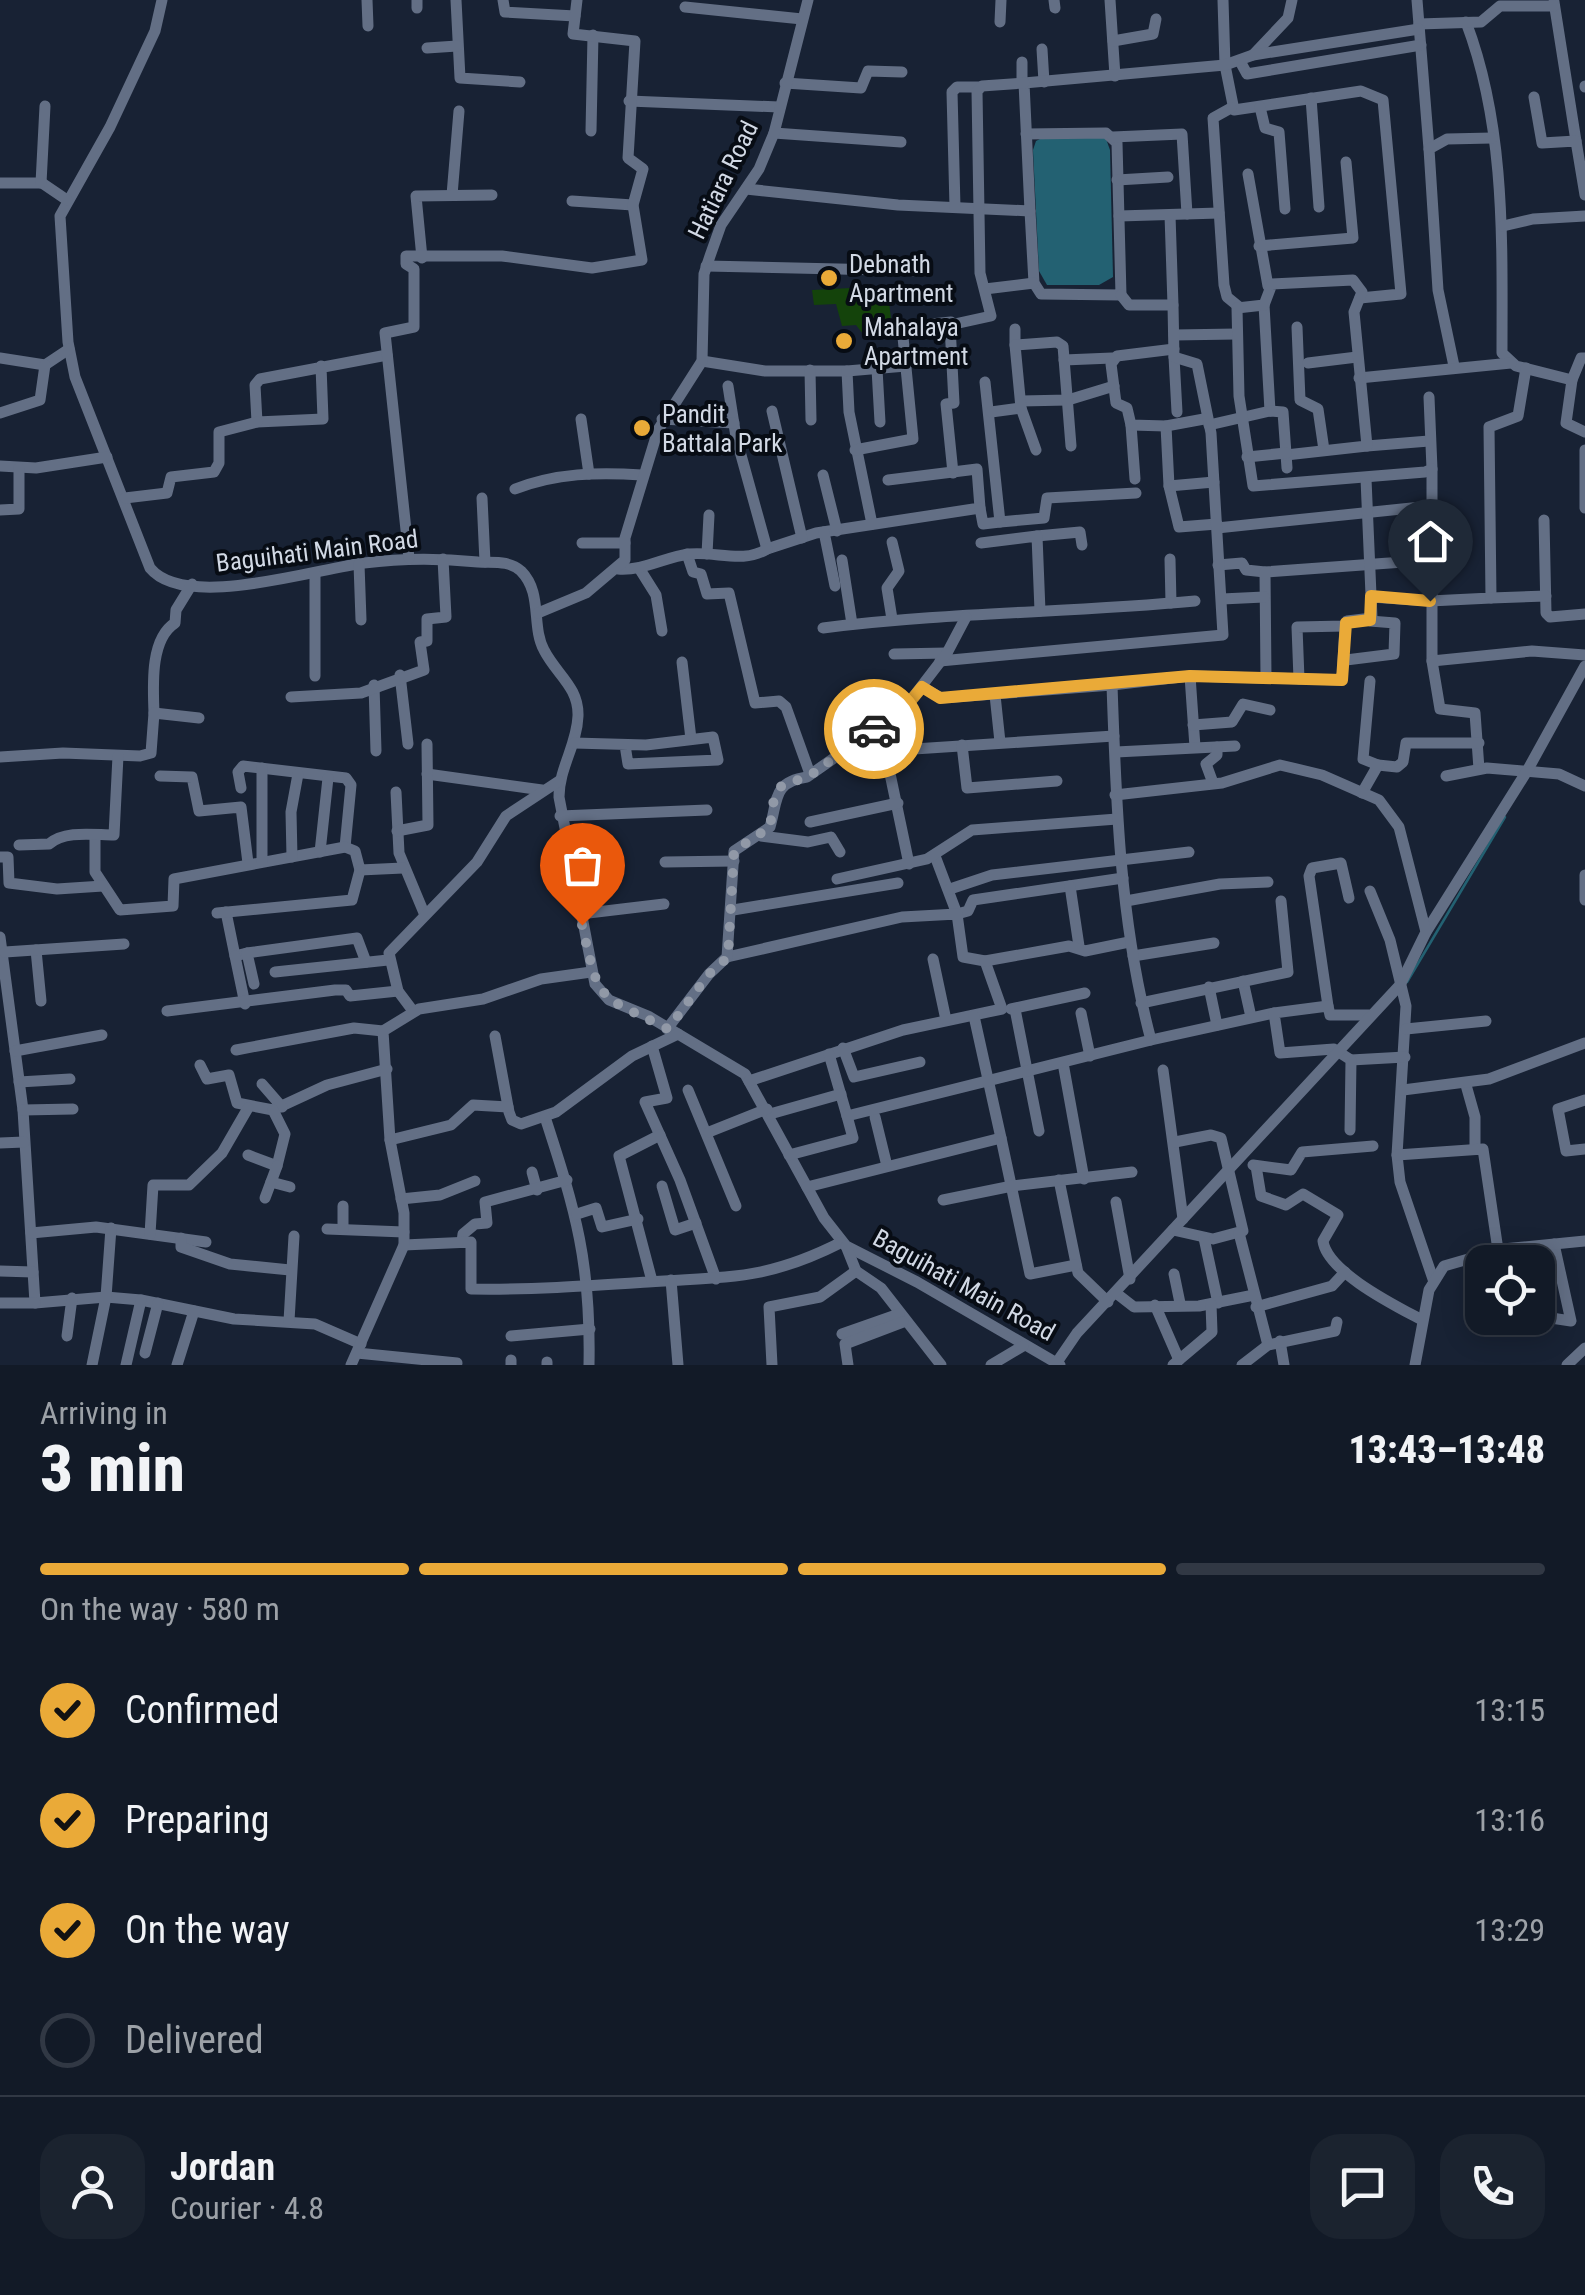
<!DOCTYPE html>
<meta charset="utf-8">
<style>
:root{--surface:#121a27;--page:#1b232f;--text:#f1f3f6;--muted:#9ca1a7;--line:#313844;--accent:#eaaa38}
body{margin:0;font-family:"Roboto Condensed",sans-serif;background:var(--page);color:var(--text);height:100vh;display:flex;flex-direction:column;font-size:38px;white-space:nowrap}
*{box-sizing:border-box;margin:0}
p{font-size:32px;color:var(--muted)}
.icon{flex:none;width:55px;height:55px;fill:none;stroke:currentColor;stroke-width:2;stroke-linecap:round;stroke-linejoin:round}
.map{position:relative;height:1365px;overflow:hidden}
.drawer{display:flex;flex-direction:column;background:var(--surface);flex:1}
.drawer>*{flex:none}
.controls{position:absolute;left:1465px;top:1245px;display:grid;gap:20px}
.controls a{display:grid;place-items:center;width:90px;height:90px;border-radius:20px;background:var(--surface);box-shadow:0 5px 25px #0003,0 0 0 2px var(--line);font-size:50px}
.pin{position:absolute;display:grid;place-items:center;width:85px;height:85px;color:#fff;margin:-102px -42px;border-radius:50% 50% 50% 0;rotate:-45deg;box-shadow:0 0 10px #0007}
.pin .icon{rotate:45deg}
.courier{position:absolute;display:grid;place-items:center;width:100px;height:100px;margin:-50px;border:8px solid #eaaa38;border-radius:50%;background:#fff;color:#222;box-shadow:0 2px 12px #0007}
.head em{font-style:normal;font-weight:800}
.head div{display:flex;flex-direction:column-reverse}
.head{display:flex;align-items:center;justify-content:space-between;height:170px;padding:0 40px}
h1{font-size:65px;font-weight:800;line-height:75px}
.bar{display:grid;grid-template-columns:repeat(4,1fr);gap:15px 10px;align-content:center;height:120px;padding:0 40px}
.bar i{height:12px;border-radius:8px;background:var(--line)}
.bar .on{background:var(--accent)}
.bar p{grid-column:span 4}
.line{display:flex;align-items:center;gap:25px;padding:0 40px;border-top:2px solid var(--line)}
.line div{flex:1}
.round{display:grid;place-items:center;flex:none;width:105px;height:105px;border-radius:30px;background:var(--page)}
ol{padding:0 40px;list-style:none}
li{display:flex;align-items:center;gap:30px;height:110px}
li p{margin-inline-start:auto}
li .icon{padding:10px;border-radius:50%;background:var(--accent);color:#111;stroke-width:4}
li:last-child{color:var(--muted)}
li i{width:55px;height:55px;border:5px solid var(--line);border-radius:50%}
.map>svg:first-child{display:block}
.green{fill:#14430b}
.water{fill:#236172}
.lines{fill:none;stroke-linecap:round;stroke-linejoin:round}
.stream{stroke:#236172;stroke-width:2.5}
.minor{stroke:#636f85;stroke-width:11}
.done{stroke:#9199a7;stroke-width:10;stroke-dasharray:0 18}
.route{stroke:#eaaa38;stroke-width:12}
.poi-dot{fill:#eaaa38;stroke:#070c14;stroke-width:4}
.labels{text-anchor:middle;dominant-baseline:central;stroke-width:8;stroke-linejoin:round;paint-order:stroke}
.street-label{font-size:25px;fill:#d2d9e5;stroke:#070c14}
.poi-label{font-size:25px;fill:#d2d9e5;stroke:#070c14;text-anchor:start}
</style>
<div class="map">
<svg width="1585" height="1365" viewBox="0 0 1585 1365">
<rect width="100%" height="100%" fill="#182234"/>
<polygon class="green" points="870,287 888,295 892,326 882,327 882,334 863,334 856,325 842,326 836,304 814,305 812,290"/>
<polygon class="water" points="1048,135 1105,136 1110,150 1113,277 1099,285 1047,285 1039,271 1033,150 1036,141"/>
<g class="lines">
<polyline class="stream" points="1407,982 1505,817"/>
<g class="minor">
<path d="M162 0 155 31 110 127 60 216 68 342 75 377 150 568C185 611 315 569 364 563 402 558 439 558 478 562 493 563 509 560 521 571 543 593 531 626 544 650 556 674 579 687 578 716 577 745 559 768 559 797L595 984 609 1000 648 1016 745 1074 824 1218 846 1246 917 1282 1060 1365"/>
<polyline points="367,0 368,26"/>
<polyline points="417,0 417,8"/>
<polyline points="456,0 460,78 520,82"/>
<polyline points="503,0 505,12 575,16"/>
<polyline points="1054,0 1055,8"/>
<polyline points="1110,0 1115,76"/>
<polyline points="1223,0 1225,65 1234,110 1361,91 1383,100 1401,294 1360,298"/>
<polyline points="1417,0 1429,149"/>
<polyline points="1554,2 1576,141"/>
<polyline points="685,7 802,19"/>
<polyline points="1000,22 1001,0"/>
<path d="M1466 22C1506 127 1502 243 1502 353L1516 366 1572 380 1566 423 1585 432"/>
<polyline points="1419,24 1481,22 1500,6 1554,6"/>
<polyline points="1113,41 1153,34 1156,19"/>
<polyline points="427,48 457,46"/>
<polyline points="1042,49 1044,82"/>
<polyline points="1253,55 1288,18 1292,0"/>
<polyline points="1022,62 1022,83"/>
<polyline points="1241,63 1247,74 1421,45"/>
<polyline points="785,83 861,88 868,71 902,72"/>
<polyline points="1585,86 1585,87"/>
<polyline points="1534,97 1542,143 1576,141 1585,195"/>
<polyline points="1311,98 1319,207"/>
<polyline points="629,101 779,107"/>
<polyline points="1260,107 1265,128 1279,132 1285,209"/>
<polyline points="1231,108 1213,118 1224,285 1227,297 1238,306"/>
<polyline points="591,131 593,35"/>
<polyline points="774,133 901,142"/>
<polyline points="1026,134 1106,133 1117,143 1121,295 1041,294 1034,283 1030,211"/>
<polyline points="1113,137 1182,134 1187,214"/>
<polyline points="1248,174 1268,286"/>
<polyline points="1117,180 1168,177"/>
<polyline points="0,183 42,183 67,200"/>
<polyline points="41,183 45,106"/>
<polyline points="746,189 898,205 1030,211 1024,83 1225,65 1253,55 1419,29"/>
<polyline points="452,195 459,111"/>
<polyline points="572,201 633,205"/>
<polyline points="955,207 952,92 957,87 978,87"/>
<polyline points="1170,215 1173,305"/>
<polyline points="1119,216 1219,213"/>
<polyline points="1503,226 1533,219 1585,216"/>
<polyline points="1259,246 1353,238 1346,162"/>
<polyline points="422,258 416,196 492,195"/>
<polyline points="706,266 926,271"/>
<polyline points="985,289 1034,283"/>
<polyline points="1264,305 1270,411"/>
<polyline points="1297,327 1300,400 1318,409 1324,450"/>
<polyline points="1015,329 1015,345"/>
<polyline points="1174,335 1236,334"/>
<polyline points="1174,357 1177,412"/>
<polyline points="0,358 45,365 69,349"/>
<polyline points="1064,360 1112,358"/>
<polyline points="702,361 765,371 847,371 849,412 872,524"/>
<polyline points="1308,363 1357,357"/>
<polyline points="321,366 323,419 257,422 255,385 260,379 387,355"/>
<polyline points="1454,366 1438,290 1429,149 1447,139 1492,138"/>
<polyline points="877,369 880,422"/>
<polyline points="810,370 811,420"/>
<polyline points="847,371 906,366"/>
<polyline points="1359,378 1511,363"/>
<polyline points="1572,380 1581,358 1585,358"/>
<polyline points="985,382 1000,522 1044,518 1047,498 1136,493"/>
<polyline points="728,386 736,437 767,549 816,533 980,508 977,469 888,480"/>
<polyline points="1021,401 1068,400 1114,386"/>
<polyline points="772,411 802,538"/>
<polyline points="991,412 1021,408"/>
<polyline points="0,413 40,400 45,365"/>
<polyline points="581,419 589,474"/>
<polyline points="662,419 734,423"/>
<polyline points="1204,419 1166,426 1169,486 1179,527 1217,524"/>
<polyline points="1131,425 1135,479"/>
<polyline points="1209,425 1270,411 1283,412 1287,468"/>
<polyline points="1166,426 1131,425 1127,408 1116,403 1111,364 1117,356 1174,349"/>
<polyline points="1367,446 1429,441"/>
<polyline points="855,450 913,439 902,327 951,322"/>
<polyline points="1036,450 1021,408 1015,345 1057,342 1063,346 1071,446"/>
<polyline points="1585,450 1585,508"/>
<polyline points="1286,455 1367,446 1354,312 1362,292 1353,280 1272,284 1264,305 1237,308 1239,396 1253,486 1425,472 1432,469 1429,397"/>
<polyline points="1247,457 1286,453"/>
<polyline points="0,466 36,468 107,457"/>
<polyline points="1432,469 1432,661 1532,651 1585,655"/>
<polyline points="953,473 946,404 954,403 950,325 991,316 980,273 977,91 982,86 1024,83"/>
<polyline points="823,475 837,531"/>
<polyline points="1169,486 1214,482"/>
<path d="M515 489C556 473 598 472 642 475"/>
<polyline points="125,498 167,493 171,477 214,472 219,463 219,432 257,422"/>
<polyline points="482,498 485,562"/>
<polyline points="980,508 983,524 1000,522"/>
<polyline points="0,510 19,509 19,468"/>
<polyline points="1544,520 1546,613 1550,617 1585,614"/>
<polyline points="1217,528 1431,506"/>
<polyline points="824,532 835,586"/>
<polyline points="1037,536 1080,532 1082,545"/>
<polyline points="892,542 899,571 887,588 892,619"/>
<polyline points="582,543 625,543"/>
<polyline points="981,543 1037,536 1040,611"/>
<polyline points="687,554 693,572 701,574 707,594 729,593 755,703 779,701 786,707 810,774"/>
<polyline points="707,554 709,515"/>
<polyline points="409,558 385,333 414,327 414,269 406,264 406,256 502,256 592,268 642,260 633,205 643,169 628,158 635,41 573,34 577,0"/>
<polyline points="1170,559 1171,603"/>
<polyline points="842,560 852,624"/>
<polyline points="359,564 361,620"/>
<polyline points="1218,565 1242,563 1246,570 1265,572 1431,560"/>
<polyline points="639,568 656,595 662,631"/>
<path d="M618 569C643 571 665 557 689 554 716 551 743 564 767 549"/>
<polyline points="1265,572 1266,678"/>
<polyline points="1371,597 1430,601 1491,598 1489,427 1518,416 1526,368"/>
<polyline points="1491,598 1546,596"/>
<polyline points="1222,599 1264,597"/>
<polyline points="538,613 586,593 625,560 625,538 658,430 702,361 704,274 710,256 721,225 759,169 774,133 808,0"/>
<path d="M823 628C948 612 1069 613 1195 601"/>
<polyline points="894,654 947,653"/>
<polyline points="1346,660 1394,654 1395,623 1370,621"/>
<polyline points="940,661 1223,635 1211,433 1197,364 1174,357 1173,305 1129,305 1121,295"/>
<polyline points="1432,661 1440,709 1475,713 1479,769"/>
<polyline points="682,662 691,739"/>
<polyline points="400,675 408,744"/>
<polyline points="315,676 315,574"/>
<polyline points="1190,676 1195,747"/>
<polyline points="1299,679 1297,627 1345,626 1347,621 1372,618 1366,479"/>
<polyline points="374,685 376,751"/>
<polyline points="1112,685 1190,676 1342,680 1345,626"/>
<polyline points="995,695 1000,742"/>
<polyline points="291,697 361,693 424,670 420,642 427,641 427,619 446,617 443,559"/>
<polyline points="904,709 914,749 1114,736"/>
<path d="M154 713C153 685 150 639 175 623L176 610 192 584"/>
<polyline points="1193,725 1232,722 1243,704 1270,710"/>
<polyline points="875,728 889,769 909,864"/>
<polyline points="574,743 646,745 713,737 718,760 628,764 625,745"/>
<polyline points="962,745 967,788 1057,781"/>
<polyline points="1116,752 1235,746"/>
<polyline points="0,757 63,753 140,756 151,753 154,713 199,718"/>
<polyline points="1378,765 1397,767 1403,762 1406,743 1479,743"/>
<polyline points="427,774 542,790"/>
<polyline points="160,776 192,777 199,811 241,807 248,863"/>
<polyline points="1446,776 1487,768 1559,774 1585,786"/>
<polyline points="1213,783 1206,764 1217,755 1217,747"/>
<polyline points="241,788 238,772 243,766 346,778 351,785 345,847"/>
<polyline points="396,792 399,853 424,913"/>
<polyline points="1362,793 1378,765 1363,759 1370,681"/>
<polyline points="560,816 707,810"/>
<polyline points="810,822 898,803"/>
<polyline points="397,831 428,825 427,744"/>
<polyline points="95,835 95,872 120,910 173,906 174,879 345,847 355,851 360,870 403,868"/>
<polyline points="761,836 808,842 831,837 840,852"/>
<path d="M19 845 49 844C65 830 94 835 114 835L118 756"/>
<polyline points="320,852 328,778"/>
<polyline points="935,856 957,914 968,911 973,900 1123,878"/>
<polyline points="0,857 8,857 9,883 57,889 103,886"/>
<polyline points="292,857 291,812 298,774"/>
<polyline points="262,861 262,768"/>
<polyline points="665,862 734,861"/>
<polyline points="1585,875 1585,900"/>
<polyline points="837,879 927,859 972,830 1117,819"/>
<polyline points="1070,886 1079,946"/>
<polyline points="950,889 992,875 1189,852"/>
<polyline points="1370,891 1390,940 1406,1006 1397,1155 1400,1182 1433,1279"/>
<polyline points="1126,901 1220,884 1268,882"/>
<polyline points="733,910 898,883"/>
<polyline points="226,912 235,956 247,953"/>
<polyline points="217,913 352,900 360,870"/>
<polyline points="580,914 664,904"/>
<polyline points="1426,932 1527,771 1585,666"/>
<polyline points="0,937 23,1110 35,1303 106,1297 141,1300 234,1319 315,1324 361,1344"/>
<polyline points="36,950 41,1001"/>
<polyline points="5,952 124,944"/>
<polyline points="235,956 245,1004"/>
<polyline points="1133,956 1214,943"/>
<polyline points="727,957 902,917 957,914 963,957 985,961 1002,1009 903,1030 749,1081"/>
<polyline points="933,959 946,1020"/>
<polyline points="985,961 1069,946 1085,951 1129,942"/>
<polyline points="275,972 388,960"/>
<polyline points="1243,981 1251,1017"/>
<polyline points="254,984 247,953 357,938 366,962"/>
<polyline points="1209,987 1217,1025"/>
<polyline points="1141,1003 1288,972 1281,901"/>
<polyline points="1328,1006 1309,876 1312,868 1341,863 1349,898"/>
<polyline points="1011,1009 1085,993"/>
<polyline points="1015,1009 1039,1131"/>
<polyline points="167,1011 335,990 346,990 350,996 398,991"/>
<polyline points="413,1011 398,991 389,953 477,862 506,816 559,781"/>
<polyline points="1081,1013 1090,1056"/>
<polyline points="974,1016 1001,1138"/>
<path d="M667 1029 709 974 727 957 734 851 770 827C778 799 773 782 807 777L904 709 947 653 966 617"/>
<polyline points="1406,1029 1486,1021"/>
<polyline points="495,1036 509,1112 512,1120 521,1124 556,1112 632,1056 678,1034"/>
<polyline points="1151,1040 1274,1013"/>
<polyline points="652,1046 667,1098 645,1102 680,1180 716,1279"/>
<polyline points="843,1048 854,1077 920,1062"/>
<polyline points="236,1050 354,1028 383,1031"/>
<polyline points="15,1051 102,1035"/>
<polyline points="829,1054 847,1116"/>
<polyline points="1351,1060 1405,1057"/>
<polyline points="1063,1063 1084,1179"/>
<polyline points="200,1065 207,1079 229,1075 237,1103 273,1110 327,1085 387,1069"/>
<polyline points="1163,1070 1183,1219"/>
<polyline points="19,1082 70,1079"/>
<polyline points="262,1084 282,1107"/>
<polyline points="1466,1085 1475,1117 1475,1148"/>
<polyline points="688,1090 736,1206"/>
<polyline points="1403,1090 1489,1079 1585,1043"/>
<polyline points="1585,1100 1558,1109 1566,1151 1585,1149"/>
<polyline points="23,1110 73,1109"/>
<polyline points="770,1114 841,1094"/>
<path d="M545 1117C576 1212 591 1263 589 1365"/>
<polyline points="875,1117 887,1166"/>
<polyline points="1350,1130 1351,1060 1334,1049 1280,1053 1274,1013 1328,1006 1330,1015 1369,1015"/>
<polyline points="709,1132 767,1109"/>
<polyline points="390,1140 451,1125 473,1105 508,1107"/>
<polyline points="0,1143 24,1142"/>
<polyline points="248,1155 277,1166 285,1134 273,1110"/>
<path d="M789 1155 853 1138 847 1116 1151 1040C1120 924 1116 804 1112 685L941 698 922 687"/>
<polyline points="1397,1155 1483,1149 1498,1250"/>
<polyline points="1253,1165 1291,1170 1302,1152 1373,1146"/>
<path d="M1256 1166 1261 1196 1286 1205 1303 1194 1338 1215 1323 1241C1327 1272 1396 1306 1422 1320"/>
<polyline points="532,1172 537,1190"/>
<polyline points="1059,1180 1078,1273 1108,1302"/>
<polyline points="271,1182 290,1187"/>
<polyline points="662,1186 675,1230 696,1223"/>
<polyline points="807,1187 1001,1138 1030,1274 1076,1265"/>
<polyline points="265,1198 277,1166"/>
<polyline points="401,1199 440,1195 475,1181"/>
<polyline points="943,1200 1012,1186 1132,1172"/>
<polyline points="1116,1202 1130,1279"/>
<polyline points="577,1214 596,1208 602,1227 638,1219"/>
<polyline points="327,1229 404,1232"/>
<polyline points="343,1229 343,1206"/>
<polyline points="1173,1230 1213,1239 1243,1231 1221,1138 1211,1135 1175,1142"/>
<polyline points="31,1233 96,1227 206,1242"/>
<polyline points="1239,1233 1268,1345"/>
<polyline points="150,1234 153,1185 189,1185 222,1153 248,1108"/>
<polyline points="181,1238 181,1247 230,1264 290,1270"/>
<polyline points="1204,1238 1218,1303"/>
<polyline points="462,1242 463,1234 475,1224 487,1223 485,1202 567,1180"/>
<path d="M404 1245 471 1242V1289C530 1290 588 1286 648 1282 730 1276 765 1281 842 1242"/>
<polyline points="846,1246 856,1271 881,1288 941,1365"/>
<polyline points="0,1271 33,1272"/>
<polyline points="1174,1274 1180,1303"/>
<polyline points="671,1280 678,1365"/>
<polyline points="652,1281 619,1156 660,1135"/>
<polyline points="1116,1293 1134,1307 1199,1306 1254,1295"/>
<polyline points="0,1303 35,1303"/>
<polyline points="1155,1305 1179,1360"/>
<polyline points="1256,1307 1332,1286 1345,1272"/>
<polyline points="1538,1316 1571,1321 1554,1244"/>
<polyline points="289,1321 294,1236"/>
<polyline points="842,1334 899,1314"/>
<polyline points="67,1336 72,1298"/>
<polyline points="511,1336 590,1329"/>
<polyline points="1280,1341 1284,1365"/>
<polyline points="145,1353 158,1303"/>
<polyline points="357,1353 457,1363"/>
<polyline points="511,1360 511,1365"/>
<polyline points="92,1365 106,1297 111,1228"/>
<polyline points="126,1365 141,1300"/>
<polyline points="177,1365 194,1311"/>
<polyline points="351,1365 404,1245 404,1213 390,1140 383,1031 419,1009 483,999 541,979 591,972"/>
<polyline points="547,1365 547,1362"/>
<polyline points="772,1365 769,1307 820,1297 856,1271"/>
<polyline points="848,1365 845,1344 903,1322"/>
<polyline points="991,1365 1023,1346"/>
<polyline points="1055,1365 1077,1333 1400,985 1426,932 1399,827 1379,800 1322,775 1280,765 1222,783 1115,795"/>
<polyline points="1173,1365 1212,1332 1211,1304"/>
<polyline points="1242,1365 1268,1345 1335,1331 1337,1322"/>
<polyline points="1415,1365 1429,1290 1444,1266 1503,1249 1585,1241"/>
<polyline points="1567,1365 1585,1348"/>
</g>
</g>
<g class="lines">
<path class="done" d="M582 925C600 1004 595 993 668 1029L709 974 728 957 734 851 770 827 774 798 782 785 808 777 874 729"/>
<polyline class="route" points="874,729 904,709 922,687 940,698 1190,676 1342,680 1346,623 1370,620 1371,596 1430,601"/>
</g>
<g class="poi-dot">
<circle cx="829" cy="278" r="10"/>
<circle cx="844" cy="341" r="10"/>
<circle cx="642" cy="428" r="10"/>
</g>
<g class="labels">
<g class="street-label">
<text transform="translate(723 180) rotate(-64)">Hatiara Road</text>
<text transform="translate(317 551) rotate(-7)">Baguihati Main Road</text>
<text transform="translate(964 1285) rotate(29)">Baguihati Main Road</text>
</g>
<g class="poi-label">
<text x="849" y="264">Debnath<tspan x="849" dy="29">Apartment</tspan></text>
<text x="864" y="327">Mahalaya<tspan x="864" dy="29">Apartment</tspan></text>
<text x="662" y="414">Pandit<tspan x="662" dy="29">Battala Park</tspan></text>
</g>
</g>
</svg>
<div class="controls">
<a><svg class="icon" aria-label="locate" viewBox="0 0 24 24"><circle cx="12" cy="12" r="6"/><path d="M12 2v4M12 18v4M2 12h4M18 12h4"/></svg></a>
</div>
<div class="pin" style="left:582px;top:925px;background:#ea580c"><svg class="icon" aria-label="bag" viewBox="0 0 24 24"><path d="M5 8h14l-1 12H6zM9 8a3 3 0 0 1 6 0"/></svg></div>
<div class="pin" style="left:1430px;top:601px;background:#1f2937"><svg class="icon" aria-label="home" viewBox="0 0 24 24"><path d="M3 11l9-7 9 7M6 9v11h12V9"/></svg></div>
<div class="courier" style="left:874px;top:729px"><svg class="icon" aria-label="car" viewBox="0 0 24 24"><path d="M5 17H2v-5l4-1 3-4h7l3 4 3 1v5h-3M9 17h6M6 11h13"/><circle cx="7" cy="17" r="2"/><circle cx="17" cy="17" r="2"/></svg></div>
</div>
<section class="drawer">
<div class="head"><div><h1>3 min</h1><p>Arriving in</p></div><em>13:43–13:48</em></div>
<div class="bar"><i class="on"></i><i class="on"></i><i class="on"></i><i></i><p>On the way · 580 m</p></div>
<ol>
<li><svg class="icon" aria-label="check" viewBox="0 0 24 24"><path d="M5 12l5 5 9-10"/></svg>Confirmed<p>13:15</p></li>
<li><svg class="icon" aria-label="check" viewBox="0 0 24 24"><path d="M5 12l5 5 9-10"/></svg>Preparing<p>13:16</p></li>
<li><svg class="icon" aria-label="check" viewBox="0 0 24 24"><path d="M5 12l5 5 9-10"/></svg>On the way<p>13:29</p></li>
<li><i></i>Delivered</li>
</ol>
<div class="line" style="height:180px"><a class="round"><svg class="icon" aria-label="person" viewBox="0 0 24 24"><circle cx="12" cy="8" r="4"/><path d="M4 21q1-7 8-7t8 7"/></svg></a><div><b>Jordan</b><p>Courier · 4.8</p></div><a class="round"><svg class="icon" aria-label="chat" viewBox="0 0 24 24"><path d="M4 5h16v11H9l-5 4z"/></svg></a><a class="round"><svg class="icon" aria-label="phone" viewBox="0 0 24 24"><path d="M5 4h4l2 5-3 2q2 4 5 5l2-3 5 2v4C11 20 4 13 5 4z"/></svg></a></div>
</section>
